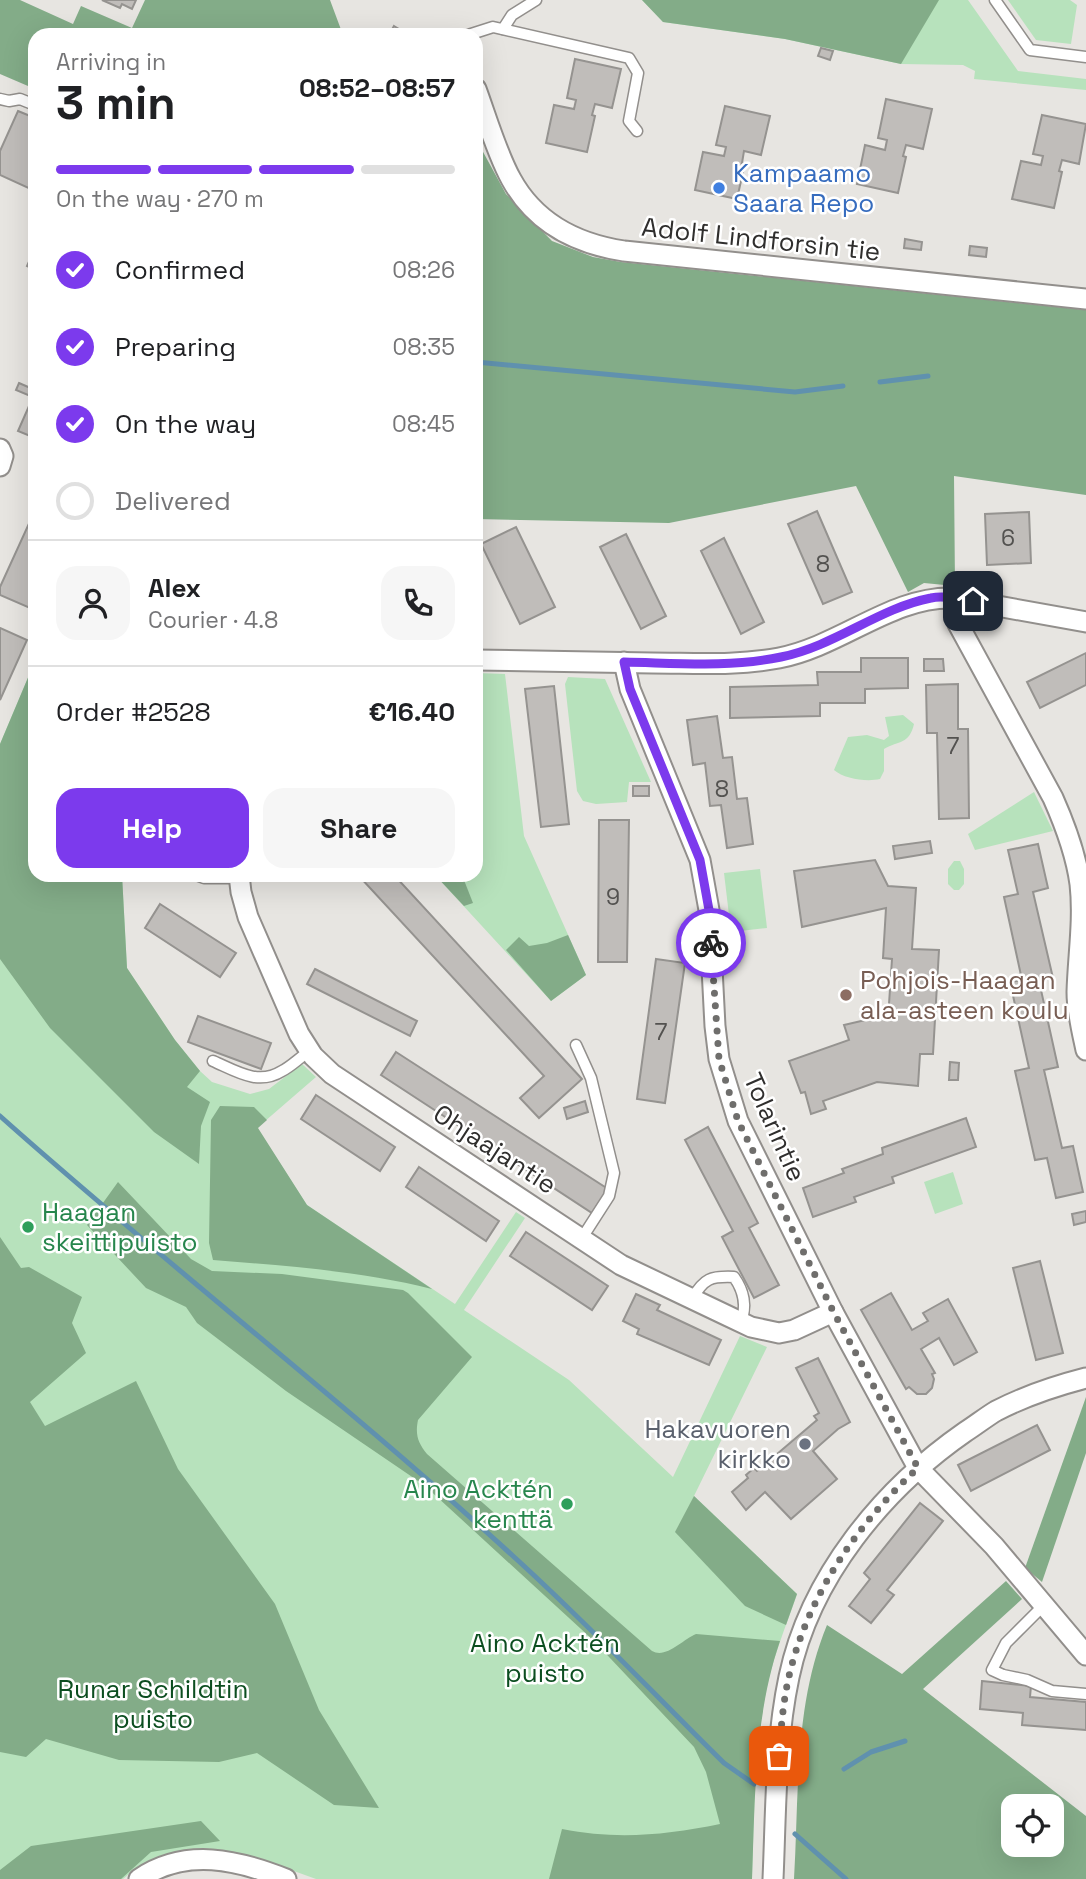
<!DOCTYPE html>
<meta charset="utf-8">
<style>
:root{--surface:#fff;--page:#f6f6f6;--text:#202124;--muted:#757577;--line:#e0e0e0;--accent:#7c3aed}
body{margin:0;font-family:"Space Grotesk",sans-serif;background:var(--page);color:var(--text);height:100vh;display:flex;flex-direction:column;font-size:26px;white-space:nowrap}
*{box-sizing:border-box;margin:0}
p{font-size:23px;color:var(--muted)}
.icon{flex:none;width:38px;height:38px;fill:none;stroke:currentColor;stroke-width:2;stroke-linecap:round;stroke-linejoin:round}
.map{position:relative;flex:1;overflow:hidden}
.sheet{position:absolute;left:28px;top:28px;width:455px;height:854px;display:flex;flex-direction:column;background:var(--surface);border-radius:21px;box-shadow:0 7px 28px #0002}
.sheet>*{flex:none}
.fabs{position:absolute;left:1001px;top:1794px;display:grid;gap:14px}
.fabs a{display:grid;place-items:center;width:63px;height:63px;border-radius:14px;background:var(--surface);box-shadow:0 7px 28px #0002;font-size:35px}
.pin{position:absolute;display:grid;place-items:center;width:60px;height:60px;color:#fff;margin:-30px;border-radius:14px;box-shadow:0 4px 10px #0006}
.courier{position:absolute;display:grid;place-items:center;width:70px;height:70px;margin:-35px;border:5px solid #7c3aed;border-radius:50%;background:#fff;color:#222;box-shadow:0 2px 9px #0007}
.head em{font-style:normal;font-weight:600}
.head div{display:flex;flex-direction:column-reverse}
.head{display:flex;align-items:center;justify-content:space-between;height:119px;padding:0 28px}
h1{font-size:46px;font-weight:600;line-height:52px}
.bar{display:grid;grid-template-columns:repeat(4,1fr);gap:10px 7px;align-content:center;height:84px;padding:0 28px}
.bar i{height:9px;border-radius:5px;background:var(--line)}
.bar .current{background:var(--accent)}
.bar p{grid-column:span 4}
.line{display:flex;align-items:center;gap:18px;padding:0 28px;border-top:2px solid var(--line)}
.line div{flex:1}
.round{display:grid;place-items:center;flex:none;width:74px;height:74px;border-radius:21px;background:var(--page)}
ol{padding:0 28px;list-style:none}
li{display:flex;align-items:center;gap:21px;height:77px}
li p{margin-inline-start:auto}
li .icon{padding:7px;border-radius:50%;background:var(--accent);color:#fff;stroke-width:4}
li:last-child{color:var(--muted)}
li i{width:38px;height:38px;border:4px solid var(--line);border-radius:50%}
.primary-button{display:flex;gap:14px;margin-top:auto;padding:14px 28px}
.primary-button a{flex:1;height:80px;border-radius:21px;background:var(--accent);color:#fff;font-size:28px;font-weight:600;line-height:80px;text-align:center}
.primary-button a+a{background:var(--page);color:var(--text)}
.map>svg:first-child{display:block}
.green{fill:#b7e2bc}
.forest{fill:#83ac88;fill-rule:evenodd}
.lines{fill:none;stroke-linecap:round;stroke-linejoin:round}
.stream{stroke:#6091ae;stroke-width:5}
.building{fill:#c0bdba;stroke:#959390;stroke-width:2}
.lane-casing{stroke:#928f8c;stroke-width:13}
.street-casing{stroke:#928f8c;stroke-width:23}
.lane{stroke:#fff;stroke-width:10}
.street{stroke:#fff;stroke-width:19}
.done{stroke:#6f6e6c;stroke-width:7;stroke-dasharray:0 12.6}
.route{stroke:#7c3aed;stroke-width:9}
.shop-dot{fill:#3f7fe0;stroke:#fff;stroke-width:2.5}
.education-dot{fill:#8d6e63;stroke:#fff;stroke-width:2.5}
.leisure-dot{fill:#2e9e5b;stroke:#fff;stroke-width:2.5}
.worship-dot{fill:#6b7280;stroke:#fff;stroke-width:2.5}
.labels{text-anchor:middle;dominant-baseline:central;stroke-width:5;stroke-linejoin:round;paint-order:stroke}
.number-label{font-size:23px;fill:#535250}
.shop-label{font-size:26px;fill:#366cbe;stroke:#fff;text-anchor:start}
.street-label{font-size:26px;fill:#2f2e2d;stroke:#fff}
.education-label{font-size:26px;fill:#785e54;stroke:#fff;text-anchor:start}
.leisure-label{font-size:26px;fill:#27864d;stroke:#fff;text-anchor:start}
.worship-label{font-size:26px;fill:#5b616d;stroke:#fff;text-anchor:end}
.park-label{font-size:26px;fill:#0c4e20;stroke:#fff}
</style>
<div class="map">
<svg width="1086" height="1879" viewBox="0 0 1086 1879">
<rect width="100%" height="100%" fill="#e7e5e1"/>
<g class="green">
<polygon points="642,0 968,0 1018,71 1086,79 1086,90 974,79 975,71 963,65 901,64 785,39 663,22"/>
<polygon points="1008,0 1070,0 1077,5 1071,44 1036,40"/>
<path d="M35 661V875H122L127 968 175 1040 200 1071 212 1082 250 1094 269 1089 302 1064 316 1077 257 1128 307 1205 455 1304 516 1212 525 1218 464 1310 569 1380 673 1477 740 1336 767 1347 694 1496 797 1594C785 1629 770 1664 764 1702 754 1760 754 1820 752 1879H316C253 1855 182 1831 123 1879H0V744Z"/>
<polygon points="476,673 505,674 524,836 586,975 551,1001 435,875 476,875"/>
<polygon points="568,677 605,679 651,782 629,782 627,802 596,804 583,801 577,791 565,684"/>
<path d="M903 715 914 724C909 745 899 740 884 749V771L880 779C867 782 844 779 834 770L848 737 867 735 884 740 889 736 885 717Z"/>
<polygon points="1034,792 1053,831 975,850 968,834"/>
<polygon points="954,861 960,861 964,869 964,884 959,890 954,890 948,884 948,869"/>
<polygon points="760,869 767,928 731,932 724,873"/>
<polygon points="953,1172 963,1204 935,1214 924,1182"/>
</g>
<g class="forest">
<polygon points="0,0 20,0 73,24 81,6 132,28 145,0 330,0 343,35 35,35 35,89 0,74"/>
<polygon points="642,0 939,0 901,64 785,39 663,22"/>
<polygon points="476,139 506,194 552,241 593,257 621,262 1086,310 1086,495 954,476 955,586 924,583 908,592 856,486 669,523 476,519"/>
<polygon points="35,661 35,875 122,875 127,968 175,1040 200,1071 187,1087 210,1102 201,1126 199,1164 154,1132 50,1028 0,959 0,744"/>
<polygon points="435,875 462,875 473,903 464,906"/>
<polygon points="568,935 586,975 551,1001 506,950 519,937 529,946 547,943"/>
<path d="M220 1106 254 1107 267 1120 258 1128 307 1205 432 1289C361 1271 286 1266 213 1260L209 1243 211 1120Z"/>
<path d="M118 1182 191 1259 212 1271 282 1274 403 1290 408 1293 472 1357 418 1420C415 1435 418 1443 427 1454L652 1651C666 1659 682 1640 696 1634L780 1641C754 1717 755 1799 752 1879H549L562 1829C617 1840 666 1835 720 1824L706 1772 694 1747 593 1640 424 1485 286 1391 197 1323 186 1307 146 1288 87 1225Z"/>
<polygon points="0,1237 21,1268 29,1267 82,1297 72,1323 86,1353 30,1402 45,1426 136,1381 178,1469 275,1604 319,1710 379,1808 334,1805 257,1753 219,1762 119,1760 46,1739 26,1757 0,1752"/>
<polygon points="1086,1397 1086,1453 1042,1582 1025,1568"/>
<polygon points="694,1496 797,1594 786,1625 745,1606 675,1532"/>
<path d="M1006 1581 1022 1599 923 1689 1086 1816V1879H794C799 1794 794 1705 827 1625L902 1674ZM1013 1806H1052V1844H1013Z"/>
<polygon points="201,1821 220,1841 151,1852 121,1879 0,1879 0,1870 31,1846"/>
</g>
<g class="lines">
<g class="stream">
<polyline points="476,362 795,392 843,386"/>
<polyline points="880,382 928,376"/>
<path d="M0 1116C168 1266 347 1404 513 1556 586 1622 654 1694 724 1763L754 1784"/>
<polyline points="844,1769 871,1752 905,1741"/>
<polyline points="795,1834 846,1879"/>
</g>
</g>
<g class="building">
<polygon points="102,0 136,0 132,9 122,4 120,8"/>
<polygon points="394,26 409,35 389,35"/>
<polygon points="821,48 833,51 830,60 818,56"/>
<polygon points="575,59 621,69 612,108 595,104 592,115 595,116 587,152 546,143 554,105 574,109 576,100 567,98"/>
<polygon points="886,99 932,109 923,149 906,145 903,156 906,157 898,193 857,184 865,145 885,150 887,140 878,138"/>
<polygon points="725,106 770,116 761,155 744,151 742,163 745,163 737,199 695,190 703,152 724,156 726,147 716,145"/>
<polygon points="18,111 35,118 35,191 0,175 0,151"/>
<polygon points="1042,115 1086,124 1079,164 1062,160 1059,171 1062,172 1054,208 1012,199 1021,161 1041,165 1043,156 1033,154"/>
<polygon points="905,239 922,242 921,250 904,248"/>
<polygon points="970,246 987,248 986,257 969,255"/>
<polygon points="35,248 35,270 27,266"/>
<polygon points="19,383 35,390 35,438 18,431 33,397 16,390"/>
<polygon points="817,511 852,592 823,604 788,524"/>
<polygon points="1029,512 1031,563 987,565 985,514"/>
<polygon points="31,519 35,521 35,596 30,608 0,595 0,587"/>
<polygon points="516,527 555,607 520,624 481,544"/>
<polygon points="626,534 666,616 641,629 600,547"/>
<polygon points="724,538 764,622 741,634 701,551"/>
<polygon points="0,628 27,640 0,700"/>
<polygon points="1086,653 1086,685 1040,708 1027,682"/>
<polygon points="861,658 908,658 908,688 865,689 865,703 820,703 820,716 730,718 730,687 818,685 817,672 861,672"/>
<polygon points="924,659 943,659 944,671 924,671"/>
<polygon points="958,684 958,729 968,729 969,818 939,819 937,733 927,733 926,685"/>
<polygon points="554,686 569,824 541,827 525,689"/>
<polygon points="717,716 723,758 732,757 737,799 747,798 753,844 727,848 721,805 710,806 705,763 693,765 687,720"/>
<rect x="633" y="786" width="16" height="10"/>
<polygon points="599,820 629,820 627,962 598,962"/>
<polygon points="930,841 932,853 895,859 893,846"/>
<polygon points="1038,844 1048,888 1033,892 1053,978 1039,981 1058,1067 1044,1070 1062,1148 1073,1146 1083,1192 1056,1198 1047,1158 1035,1160 1015,1071 1029,1068 1010,982 1022,980 1004,897 1018,894 1008,850"/>
<polygon points="875,860 888,886 916,888 912,949 939,950 933,1054 920,1054 918,1086 877,1082 823,1101 826,1109 811,1114 805,1092 801,1093 789,1061 849,1040 844,1025 874,1018 888,1019 892,959 883,958 886,908 802,927 794,871"/>
<polygon points="358,875 394,875 582,1079 539,1118 520,1098 544,1076"/>
<polygon points="160,904 236,953 220,977 145,928"/>
<polygon points="656,959 685,963 665,1103 637,1099"/>
<polygon points="315,969 417,1021 410,1036 307,984"/>
<polygon points="198,1016 271,1043 261,1069 188,1042"/>
<polygon points="396,1052 608,1189 592,1213 381,1075"/>
<polygon points="950,1062 959,1063 958,1080 949,1080"/>
<polygon points="316,1095 395,1147 380,1171 301,1119"/>
<polygon points="585,1101 588,1112 567,1119 564,1108"/>
<polygon points="966,1118 976,1147 892,1177 894,1183 854,1197 856,1202 813,1217 803,1188 844,1173 842,1169 883,1154 882,1148"/>
<polygon points="708,1127 758,1223 749,1228 779,1285 754,1298 722,1237 733,1231 685,1140"/>
<polygon points="419,1167 499,1221 486,1241 406,1187"/>
<polygon points="1086,1211 1086,1222 1074,1225 1072,1214"/>
<polygon points="526,1232 608,1286 592,1310 510,1256"/>
<polygon points="1040,1261 1063,1353 1036,1360 1013,1268"/>
<polygon points="891,1293 912,1330 928,1321 923,1313 948,1299 977,1352 954,1365 939,1338 921,1349 935,1373 932,1374 934,1379 932,1388 926,1394 917,1394 909,1387 906,1389 861,1310"/>
<polygon points="636,1294 660,1305 657,1310 721,1340 709,1365 637,1334 639,1329 623,1321"/>
<polygon points="818,1358 850,1422 838,1429 813,1451 837,1479 791,1519 765,1492 746,1510 732,1492 748,1478 746,1475 754,1468 757,1471 817,1420 814,1416 819,1413 796,1368"/>
<polygon points="1037,1425 1050,1450 971,1491 958,1465"/>
<polygon points="920,1503 943,1521 887,1590 894,1595 871,1623 849,1606 870,1579 864,1573"/>
<polygon points="982,1681 1031,1686 1030,1697 1086,1702 1086,1730 1022,1725 1023,1713 980,1709"/>
</g>
<g class="lines">
<g class="lane-casing">
<g id="lane">
<polyline points="995,0 1030,50 1086,57"/>
<polyline points="503,29 512,15 536,0"/>
<polyline points="468,35 493,27 629,58 638,73 629,121 637,131"/>
<polyline points="0,99 9,101 20,99 35,105"/>
<polyline points="196,875 204,878 239,878"/>
<polyline points="576,1045 591,1078 614,1173 609,1196 582,1238"/>
<path d="M213 1061C236 1071 258 1086 282 1071 292 1066 300 1057 310 1051"/>
<path d="M692 1299C704 1278 711 1276 734 1277 744 1291 747 1306 741 1322"/>
<polyline points="1044,1605 1006,1643 992,1670 1003,1675 1027,1680 1052,1691 1086,1694"/>
</g>
</g>
<g class="street-casing">
<g id="street">
<path d="M476 89C486 116 497 154 511 179 535 223 577 244 624 251L1086 299"/>
<polyline points="0,449 3,456 0,466"/>
<path d="M953 598 958 624 1053 798C1065 825 1076 854 1080 884 1084 920 1078 956 1077 992 1077 1012 1082 1031 1086 1050"/>
<path d="M476 660C535 661 593 662 652 663 695 663 737 666 779 658 841 646 892 596 953 598L1086 622"/>
<polyline points="624,662 630,689 700,860 709,910 715,1026 719,1059 738,1121 833,1312 918,1468 994,1546 1086,1655"/>
<polyline points="239,875 241,892 248,917 299,1034 313,1056 332,1074 621,1265 728,1316 751,1327 779,1333 794,1330 833,1312"/>
<path d="M139 1879C186 1847 238 1860 286 1879"/>
<path d="M773 1879C776 1812 775 1743 789 1677 810 1577 883 1489 965 1432 976 1425 986 1417 996 1411 1025 1396 1055 1386 1086 1378"/>
</g>
</g>
<use href="#lane" class="lane"/>
<use href="#street" class="street"/>
</g>
<g class="lines">
<path class="done" d="M711 943 719 1059 738 1121 833 1311 918 1468C858 1523 808 1595 789 1676 783 1702 781 1729 779 1756"/>
<path class="route" d="M711 943 709 910 700 860 630 689 624 662C676 663 729 668 781 657 835 646 879 608 931 598 944 595 960 599 973 601"/>
</g>
<circle class="shop-dot" cx="719" cy="188" r="7"/>
<circle class="education-dot" cx="846" cy="995" r="7"/>
<g class="leisure-dot">
<circle cx="28" cy="1227" r="7"/>
<circle cx="567" cy="1504" r="7"/>
</g>
<circle class="worship-dot" cx="805" cy="1444" r="7"/>
<g class="labels">
<g class="number-label">
<text x="1008" y="538">6</text>
<text x="823" y="564">8</text>
<text x="953" y="746">7</text>
<text x="722" y="789">8</text>
<text x="613" y="897">9</text>
<text x="661" y="1032">7</text>
</g>
<g class="shop-label">
<text x="733" y="173">Kampaamo<tspan x="733" dy="30">Saara Repo</tspan></text>
</g>
<g class="street-label">
<text transform="translate(761 239) rotate(6)">Adolf Lindforsin tie</text>
<text transform="translate(775 1127) rotate(66)">Tolarintie</text>
<text transform="translate(495 1149) rotate(33)">Ohjaajantie</text>
</g>
<g class="education-label">
<text x="860" y="980">Pohjois-Haagan<tspan x="860" dy="30">ala-asteen koulu</tspan></text>
</g>
<g class="leisure-label">
<text x="42" y="1212">Haagan<tspan x="42" dy="30">skeittipuisto</tspan></text>
<text x="553" y="1489" text-anchor="end">Aino Acktén<tspan x="553" dy="30">kenttä</tspan></text>
</g>
<g class="worship-label">
<text x="791" y="1429">Hakavuoren<tspan x="791" dy="30">kirkko</tspan></text>
</g>
<g class="park-label">
<text x="545" y="1643">Aino Acktén<tspan x="545" dy="30">puisto</tspan></text>
<text x="153" y="1689">Runar Schildtin<tspan x="153" dy="30">puisto</tspan></text>
</g>
</g>
</svg>
<div class="fabs">
<a><svg class="icon" aria-label="locate" viewBox="0 0 24 24"><circle cx="12" cy="12" r="6"/><path d="M12 2v4M12 18v4M2 12h4M18 12h4"/></svg></a>
</div>
<div class="pin" style="left:779px;top:1756px;background:#ea580c"><svg class="icon" aria-label="bag" viewBox="0 0 24 24"><path d="M5 8h14l-1 12H6zM9 8a3 3 0 0 1 6 0"/></svg></div>
<div class="pin" style="left:973px;top:601px;background:#1f2937"><svg class="icon" aria-label="home" viewBox="0 0 24 24"><path d="M3 11l9-7 9 7M6 9v11h12V9"/></svg></div>
<div class="courier" style="left:711px;top:943px"><svg class="icon" aria-label="bike" viewBox="0 0 24 24"><circle cx="6" cy="16" r="4"/><circle cx="18" cy="16" r="4"/><path d="M6 16l4-8h5l3 8M10 8l3 8H6M13 5h3"/></svg></div>
<section class="sheet">
<div class="head"><div><h1>3 min</h1><p>Arriving in</p></div><em>08:52–08:57</em></div>
<div class="bar"><i class="current"></i><i class="current"></i><i class="current"></i><i></i><p>On the way · 270 m</p></div>
<ol>
<li><svg class="icon" aria-label="check" viewBox="0 0 24 24"><path d="M5 12l5 5 9-10"/></svg>Confirmed<p>08:26</p></li>
<li><svg class="icon" aria-label="check" viewBox="0 0 24 24"><path d="M5 12l5 5 9-10"/></svg>Preparing<p>08:35</p></li>
<li><svg class="icon" aria-label="check" viewBox="0 0 24 24"><path d="M5 12l5 5 9-10"/></svg>On the way<p>08:45</p></li>
<li><i></i>Delivered</li>
</ol>
<div class="line" style="height:126px"><a class="round"><svg class="icon" aria-label="person" viewBox="0 0 24 24"><circle cx="12" cy="8" r="4"/><path d="M4 21q1-7 8-7t8 7"/></svg></a><div><b>Alex</b><p>Courier · 4.8</p></div><a class="round"><svg class="icon" aria-label="phone" viewBox="0 0 24 24"><path d="M5 4h4l2 5-3 2q2 4 5 5l2-3 5 2v4C11 20 4 13 5 4z"/></svg></a></div>
<div class="line" style="height:91px"><div>Order #2528</div><b>€16.40</b></div>
<div class="primary-button"><a>Help</a><a>Share</a></div>
</section>
</div>
